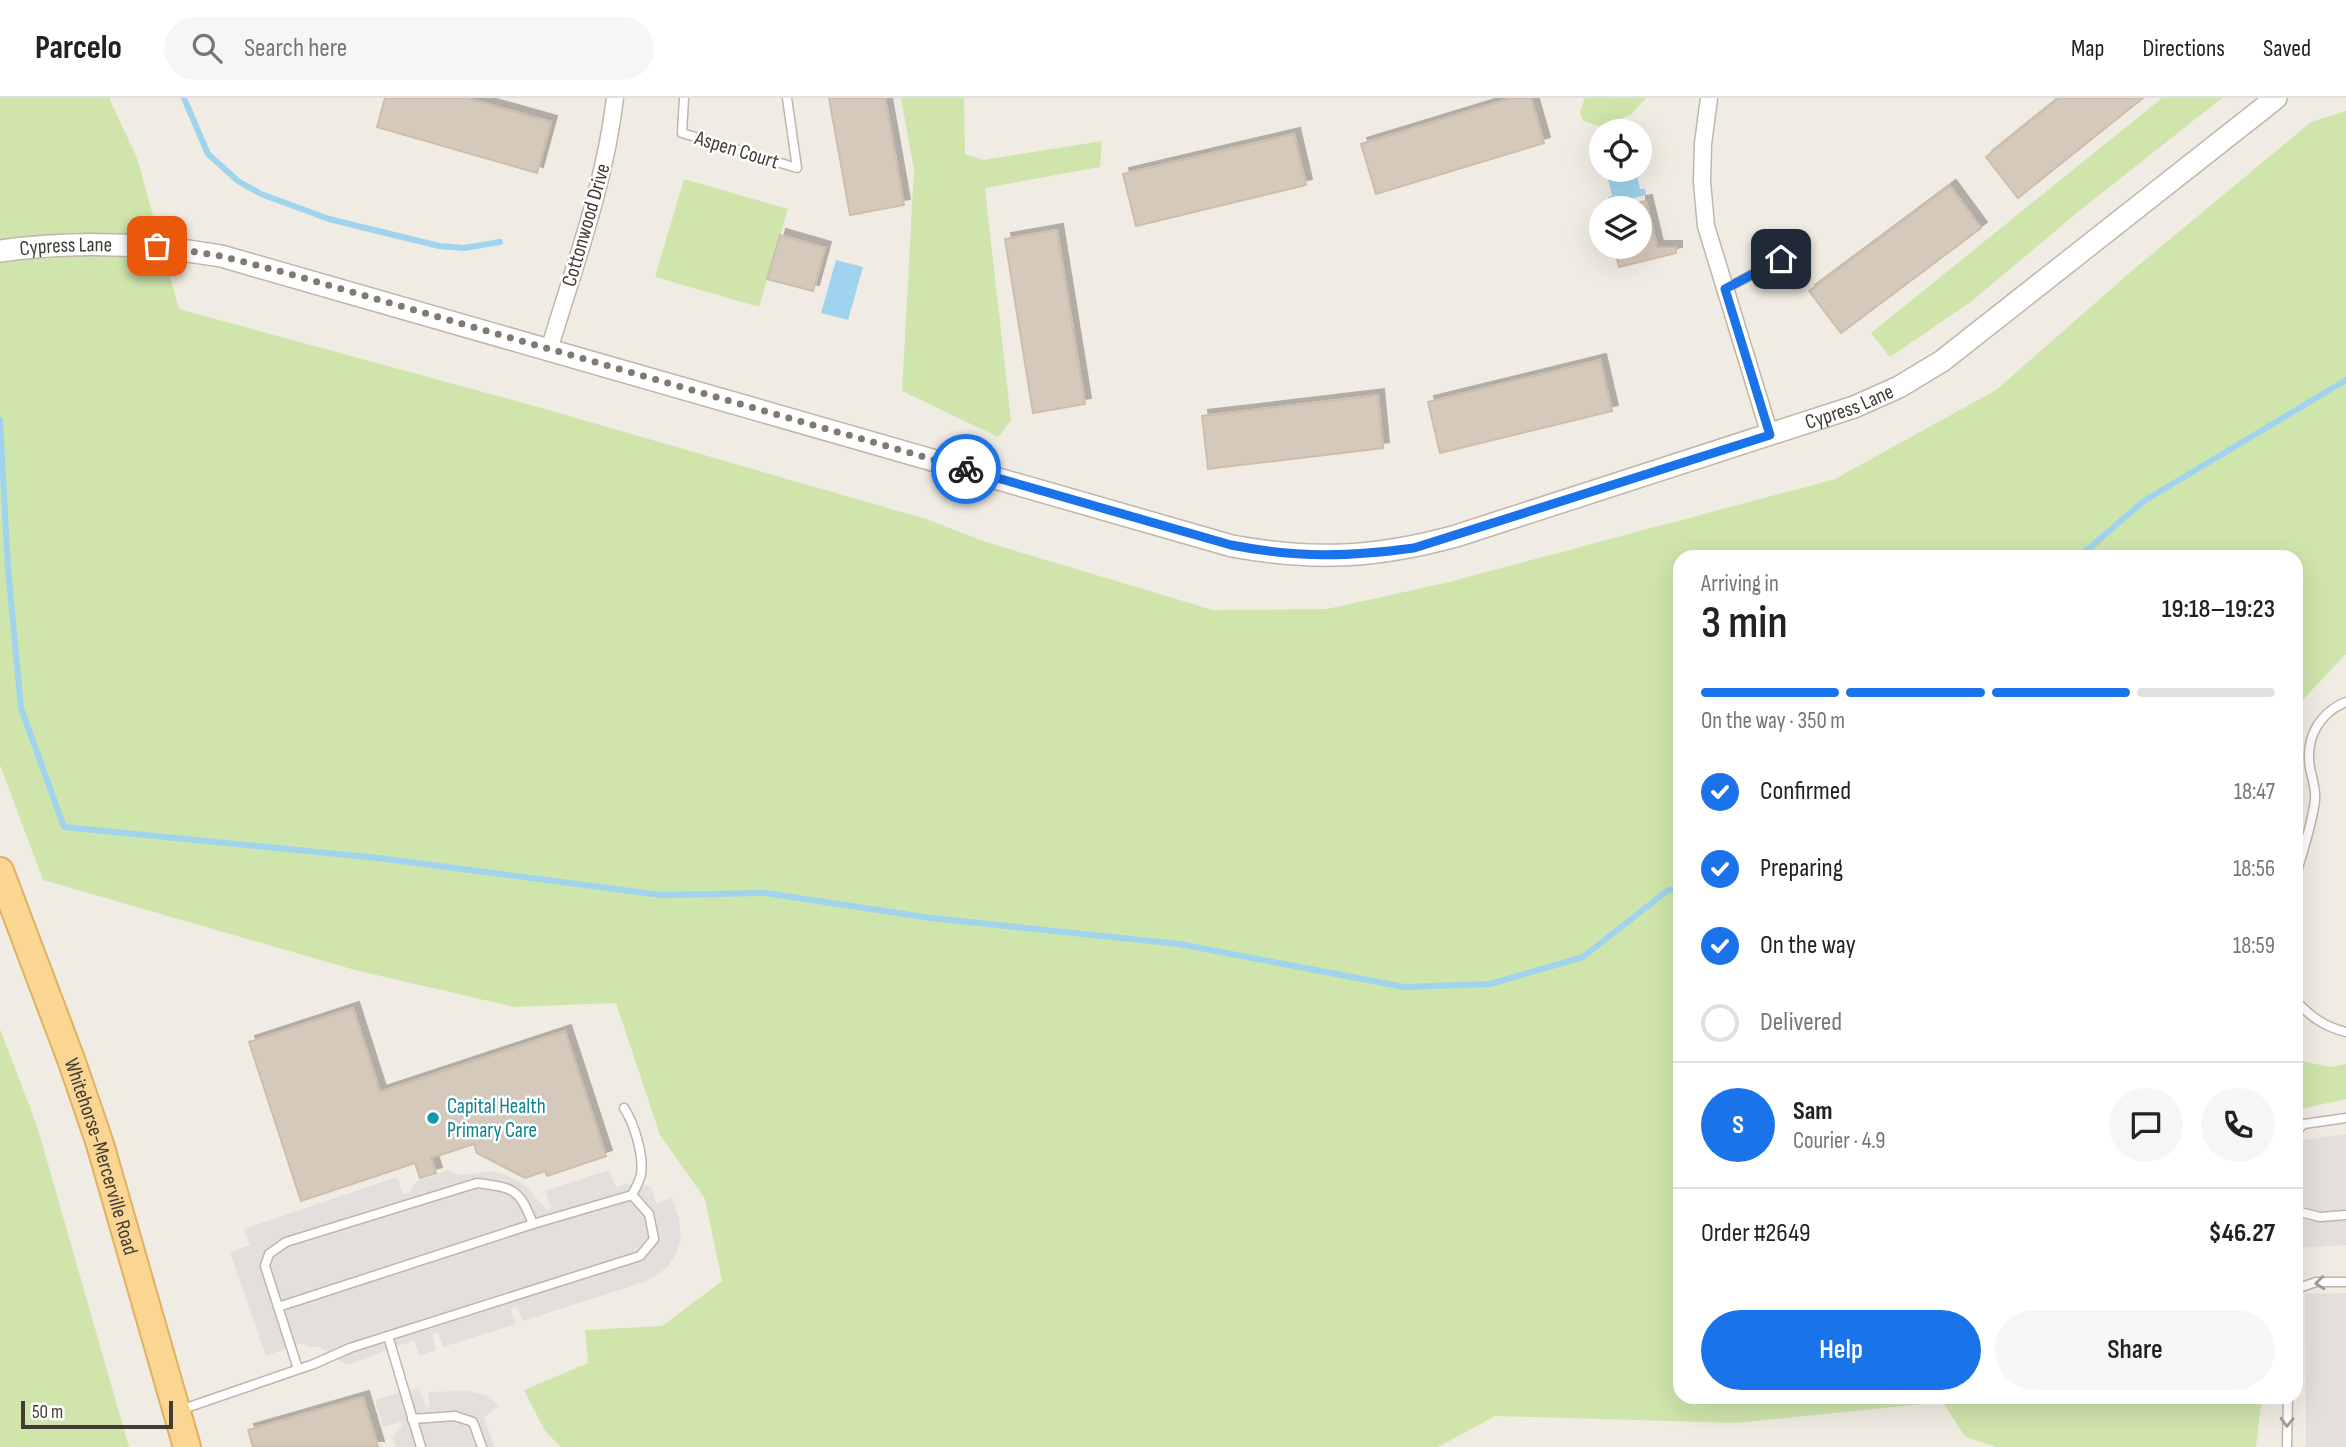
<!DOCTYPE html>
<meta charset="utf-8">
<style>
:root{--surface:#fff;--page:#f6f6f6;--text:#222;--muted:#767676;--line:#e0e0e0;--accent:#1a73e8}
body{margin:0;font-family:"Sofia Sans Condensed",sans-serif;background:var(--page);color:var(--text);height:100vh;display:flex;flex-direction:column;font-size:26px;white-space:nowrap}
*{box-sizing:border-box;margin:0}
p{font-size:23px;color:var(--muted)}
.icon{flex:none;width:38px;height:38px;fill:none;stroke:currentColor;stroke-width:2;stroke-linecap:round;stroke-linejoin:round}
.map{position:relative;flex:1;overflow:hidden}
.sheet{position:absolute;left:1673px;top:452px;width:630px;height:854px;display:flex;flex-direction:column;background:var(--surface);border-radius:21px;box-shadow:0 7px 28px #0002}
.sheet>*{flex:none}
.fabs{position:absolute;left:1589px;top:21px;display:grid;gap:14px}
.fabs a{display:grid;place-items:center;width:63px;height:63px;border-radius:50%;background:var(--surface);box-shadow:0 7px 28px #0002;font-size:35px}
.scale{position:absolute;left:21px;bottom:18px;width:152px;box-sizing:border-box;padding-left:7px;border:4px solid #433c34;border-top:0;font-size:19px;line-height:24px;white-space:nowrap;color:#433c34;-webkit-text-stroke:5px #fff;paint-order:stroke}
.pin{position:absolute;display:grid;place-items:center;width:60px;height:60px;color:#fff;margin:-30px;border-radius:14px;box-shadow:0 4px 10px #0006}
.courier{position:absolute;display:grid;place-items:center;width:70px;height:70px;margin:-35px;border:5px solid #1a73e8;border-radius:50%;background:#fff;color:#222;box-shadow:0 2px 9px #0007}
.summary em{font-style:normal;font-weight:600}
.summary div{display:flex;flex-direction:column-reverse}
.summary{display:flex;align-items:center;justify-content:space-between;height:119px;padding:0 28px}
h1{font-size:46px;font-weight:600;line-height:52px}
.bar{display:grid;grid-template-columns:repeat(4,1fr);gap:10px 7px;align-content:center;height:84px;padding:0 28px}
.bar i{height:9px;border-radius:5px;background:var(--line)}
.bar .active{background:var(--accent)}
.bar p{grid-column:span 4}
.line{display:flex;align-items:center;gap:18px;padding:0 28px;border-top:2px solid var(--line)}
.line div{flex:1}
.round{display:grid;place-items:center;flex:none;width:74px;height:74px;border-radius:37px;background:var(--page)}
ol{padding:0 28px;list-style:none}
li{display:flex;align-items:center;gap:21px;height:77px}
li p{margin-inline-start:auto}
li .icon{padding:7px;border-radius:50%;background:var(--accent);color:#fff;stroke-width:4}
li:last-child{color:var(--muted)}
li i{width:38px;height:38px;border:4px solid var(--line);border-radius:50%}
.primary-button{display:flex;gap:14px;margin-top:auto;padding:14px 28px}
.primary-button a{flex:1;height:80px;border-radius:42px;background:var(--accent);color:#fff;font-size:28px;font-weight:600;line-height:80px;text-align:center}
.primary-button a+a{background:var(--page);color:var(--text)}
header{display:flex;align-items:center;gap:42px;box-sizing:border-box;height:98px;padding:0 35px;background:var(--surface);border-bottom:2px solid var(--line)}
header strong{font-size:33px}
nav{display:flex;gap:38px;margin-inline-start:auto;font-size:24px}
.search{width:490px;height:63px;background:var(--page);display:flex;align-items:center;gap:18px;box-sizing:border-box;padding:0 24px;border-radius:38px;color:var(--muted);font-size:26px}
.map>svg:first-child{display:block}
.green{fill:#cfe5ac}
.parking{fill:#e2dfdc}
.water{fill:#a0d3ed}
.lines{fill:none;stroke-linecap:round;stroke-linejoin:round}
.stream{stroke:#a0d3ed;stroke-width:6}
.building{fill:#d5c9bc;stroke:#cdbeac;stroke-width:2;filter:url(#shadow)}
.service-casing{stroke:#bfb6a9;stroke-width:11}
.minor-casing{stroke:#bfb6a9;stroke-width:19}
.tertiary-casing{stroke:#bfb6a9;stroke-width:24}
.primary-casing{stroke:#dfb163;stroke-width:30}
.service{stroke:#fff;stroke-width:8}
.minor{stroke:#fff;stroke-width:16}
.tertiary{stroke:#fff;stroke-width:21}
.primary{stroke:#fbd692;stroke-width:26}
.oneway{stroke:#a19e9a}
.done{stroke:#807a71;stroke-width:7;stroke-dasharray:0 12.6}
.route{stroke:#1a73e8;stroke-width:9}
.culture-dot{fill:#0f9aa8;stroke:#fff;stroke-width:2.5}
.labels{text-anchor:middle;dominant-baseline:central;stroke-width:5;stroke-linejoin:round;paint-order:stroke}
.street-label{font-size:21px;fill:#433c34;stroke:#fff}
.culture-label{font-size:21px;fill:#0d838f;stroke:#fff;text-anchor:start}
</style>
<header>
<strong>Parcelo</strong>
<div class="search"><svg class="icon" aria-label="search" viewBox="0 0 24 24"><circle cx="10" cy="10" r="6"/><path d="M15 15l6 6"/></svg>Search here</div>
<nav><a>Map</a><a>Directions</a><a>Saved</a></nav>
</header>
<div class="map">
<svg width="2346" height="1349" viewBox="0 0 2346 1349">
<defs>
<filter id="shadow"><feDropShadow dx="6" dy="-6" stdDeviation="0" flood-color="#0004"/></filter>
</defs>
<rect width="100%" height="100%" fill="#f1ece3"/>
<g class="green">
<polygon points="0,0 109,0 137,60 179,211 538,309 926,421 986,444 1213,512 1327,511 1445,485 1835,381 1996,292 2134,171 2311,24 2346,13 2346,556 2296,609 2296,458 1680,458 1680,1298 2262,1299 2256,1349 1996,1349 1965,1339 1943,1304 1736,1325 1495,1318 1438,1349 561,1349 545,1333 524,1292 588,1265 585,1232 662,1228 722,1183 705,1101 660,1037 616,905 514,909 355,872 43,782 0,667"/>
<polygon points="901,0 964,0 965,56 983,62 1102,43 1100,69 985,90 1011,322 998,339 902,293 914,72"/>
<polygon points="1585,0 1646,0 1631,17 1599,28 1583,23 1580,14"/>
<polygon points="2162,0 2222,0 2078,114 1972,203 1890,259 1871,235"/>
<polygon points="684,81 788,111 759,209 655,179"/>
<polygon points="0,931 37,1028 129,1349 0,1349"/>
<polygon points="2296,962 2330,969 2346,966 2346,1001 2296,1012"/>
</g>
<g class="parking">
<polygon points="2346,1036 2346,1147 2296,1150 2296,1043"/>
<polygon points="449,1072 460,1077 493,1073 508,1078 526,1088 547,1112 551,1110 545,1093 609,1072 616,1089 625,1086 651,1088 656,1106 672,1099 679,1121 681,1142 676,1156 668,1168 655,1179 644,1184 523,1223 517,1209 511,1211 516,1226 443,1249 438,1235 432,1236 436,1252 420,1258 414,1242 347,1267 320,1249 308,1249 302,1245 266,1258 230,1154 250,1147 244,1131 397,1079 403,1096 409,1095 417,1083"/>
<polygon points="2346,1195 2346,1349 2306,1349 2305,1196"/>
<polygon points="419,1290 426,1310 430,1309 428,1294 467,1293 488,1298 499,1308 484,1319 494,1349 396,1349 393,1339 402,1327 401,1324 383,1329 375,1302"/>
</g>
<g class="water">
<polygon points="1606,72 1636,72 1640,91 1645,91 1646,97 1610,106 1608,99 1612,98"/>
<polygon points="836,162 863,169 848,222 821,215"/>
</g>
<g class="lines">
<g class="stream">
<polyline points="184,0 208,56 238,83 261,96 329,121 439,148 464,150 500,144"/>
<polyline points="0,322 8,470 21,610 64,729 378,760 661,797 765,795 931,820 1179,846 1404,889 1490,886 1583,859 1667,793 1680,789"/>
<polyline points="2080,458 2144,403 2346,282"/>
</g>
</g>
<g class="building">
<polygon points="385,0 466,0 551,24 537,75 377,29"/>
<polygon points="829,0 885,0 904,107 850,117"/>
<polygon points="1512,0 1531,0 1544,45 1376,96 1361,46"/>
<polygon points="2059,0 2143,0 2018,100 1986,59"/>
<polygon points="1294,36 1306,87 1136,128 1123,76"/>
<polygon points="1950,88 1981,130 1841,235 1809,193"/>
<polygon points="1646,103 1657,149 1676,149 1676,155 1619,169 1614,149 1640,149 1640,104"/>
<polygon points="1057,132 1085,306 1033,315 1005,141"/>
<polygon points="780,137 825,150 813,193 767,181"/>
<polygon points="1600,262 1612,313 1440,355 1428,304"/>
<polygon points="1378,297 1383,350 1208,371 1202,318"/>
<polygon points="353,910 380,994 565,933 606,1058 547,1078 545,1073 525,1080 477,1055 474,1046 431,1060 436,1075 420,1080 415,1065 301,1103 249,944"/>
<polygon points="363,1299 378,1349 253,1349 248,1332"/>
</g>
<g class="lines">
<g class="service-casing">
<g id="service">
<polyline points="684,0 682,35 797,70 787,0"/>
<polyline points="1725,191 1781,161"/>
<path d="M2296 777C2303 752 2312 727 2315 702 2316 690 2312 681 2310 670 2305 640 2319 615 2346 604"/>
<path d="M2296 903C2311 919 2325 929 2346 934"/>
<polyline points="2296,1033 2304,1026 2346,1020"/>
<polyline points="2296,1113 2320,1119 2346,1117"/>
<polyline points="2296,1191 2316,1184 2346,1184"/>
<polyline points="278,1209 533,1126 632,1097"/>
<polyline points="388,1238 421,1349"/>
<path d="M298 1271 265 1168 269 1156 286 1144 477 1085C514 1090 519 1090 533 1126"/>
<path d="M180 1312 314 1266 350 1250 640 1158 654 1141 649 1116 632 1097C635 1091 640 1083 641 1076 644 1057 634 1025 624 1010"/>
<polyline points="412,1321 455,1318 473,1324 482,1349"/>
<polyline points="2287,1349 2288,1298"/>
</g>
</g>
<g class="minor-casing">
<g id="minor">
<polyline points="1709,0 1703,46 1702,84 1706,128 1770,337"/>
<path d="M549 252C574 169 605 86 615 0"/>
</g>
</g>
<g class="tertiary-casing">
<g id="tertiary">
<path id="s1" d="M0 153C75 142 147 145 221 158L1232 448C1314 463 1376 460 1456 438L1854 309 1899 289 1942 263 2276 0"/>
</g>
</g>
<g class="primary-casing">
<g id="primary">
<path id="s2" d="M0 773 72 964 100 1046 187 1349"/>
</g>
</g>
<use href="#service" class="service"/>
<use href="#minor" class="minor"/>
<use href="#tertiary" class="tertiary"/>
<use href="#primary" class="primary"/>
</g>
<defs><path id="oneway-chevron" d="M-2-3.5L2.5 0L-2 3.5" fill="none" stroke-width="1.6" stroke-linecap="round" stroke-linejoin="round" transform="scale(1.75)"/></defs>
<g class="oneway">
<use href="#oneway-chevron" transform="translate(2320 1185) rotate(174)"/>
<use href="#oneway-chevron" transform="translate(2287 1324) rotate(92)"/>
</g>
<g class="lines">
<polyline class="done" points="157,148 221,158 279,173 966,371"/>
<path class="route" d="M966 371 1231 447C1298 460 1347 459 1414 450L1770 337 1725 191 1781 161"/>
</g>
<circle class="culture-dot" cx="433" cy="1020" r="7"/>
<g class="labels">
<g class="street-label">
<text transform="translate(737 52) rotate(17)">Aspen Court</text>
<text transform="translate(586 127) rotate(-74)">Cottonwood Drive</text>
<text stroke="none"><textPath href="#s1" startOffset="66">Cypress Lane</textPath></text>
<text stroke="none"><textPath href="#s1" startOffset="1914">Cypress Lane</textPath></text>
<text stroke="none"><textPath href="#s2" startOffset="303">Whitehorse-Mercerville Road</textPath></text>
</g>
<g class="culture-label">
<text x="447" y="1008">Capital Health<tspan x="447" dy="24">Primary Care</tspan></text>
</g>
</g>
</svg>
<div class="fabs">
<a><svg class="icon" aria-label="locate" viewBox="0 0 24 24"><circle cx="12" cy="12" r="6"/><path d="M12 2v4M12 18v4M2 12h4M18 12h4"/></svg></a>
<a><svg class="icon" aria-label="layers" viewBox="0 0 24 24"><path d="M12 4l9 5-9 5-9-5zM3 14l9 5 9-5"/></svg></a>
</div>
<div class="scale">50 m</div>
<div class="pin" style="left:157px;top:148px;background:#ea580c"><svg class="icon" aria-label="bag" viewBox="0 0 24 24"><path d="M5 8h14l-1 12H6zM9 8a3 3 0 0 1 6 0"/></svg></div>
<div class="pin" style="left:1781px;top:161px;background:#1f2937"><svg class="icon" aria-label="home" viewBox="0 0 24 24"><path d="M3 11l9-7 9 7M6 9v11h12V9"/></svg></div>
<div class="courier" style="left:966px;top:371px"><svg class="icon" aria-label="bike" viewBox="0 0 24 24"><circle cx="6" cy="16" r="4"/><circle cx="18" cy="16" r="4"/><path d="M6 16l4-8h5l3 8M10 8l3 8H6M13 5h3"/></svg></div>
<section class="sheet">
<div class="summary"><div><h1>3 min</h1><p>Arriving in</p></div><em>19:18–19:23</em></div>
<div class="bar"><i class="active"></i><i class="active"></i><i class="active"></i><i></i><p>On the way · 350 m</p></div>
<ol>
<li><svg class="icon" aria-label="check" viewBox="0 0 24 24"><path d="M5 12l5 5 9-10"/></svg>Confirmed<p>18:47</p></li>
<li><svg class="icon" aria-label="check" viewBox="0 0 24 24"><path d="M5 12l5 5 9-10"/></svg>Preparing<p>18:56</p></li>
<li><svg class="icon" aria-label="check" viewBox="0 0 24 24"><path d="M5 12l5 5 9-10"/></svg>On the way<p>18:59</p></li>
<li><i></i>Delivered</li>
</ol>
<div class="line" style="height:126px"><b class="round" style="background:var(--accent);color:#fff">S</b><div><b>Sam</b><p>Courier · 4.9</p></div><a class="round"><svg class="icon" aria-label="chat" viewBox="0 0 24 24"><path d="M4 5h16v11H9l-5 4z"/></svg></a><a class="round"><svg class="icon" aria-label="phone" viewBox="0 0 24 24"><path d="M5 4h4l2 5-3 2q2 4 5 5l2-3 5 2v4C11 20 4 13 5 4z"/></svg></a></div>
<div class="line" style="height:91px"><div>Order #2649</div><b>$46.27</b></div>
<div class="primary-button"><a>Help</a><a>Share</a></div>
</section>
</div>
